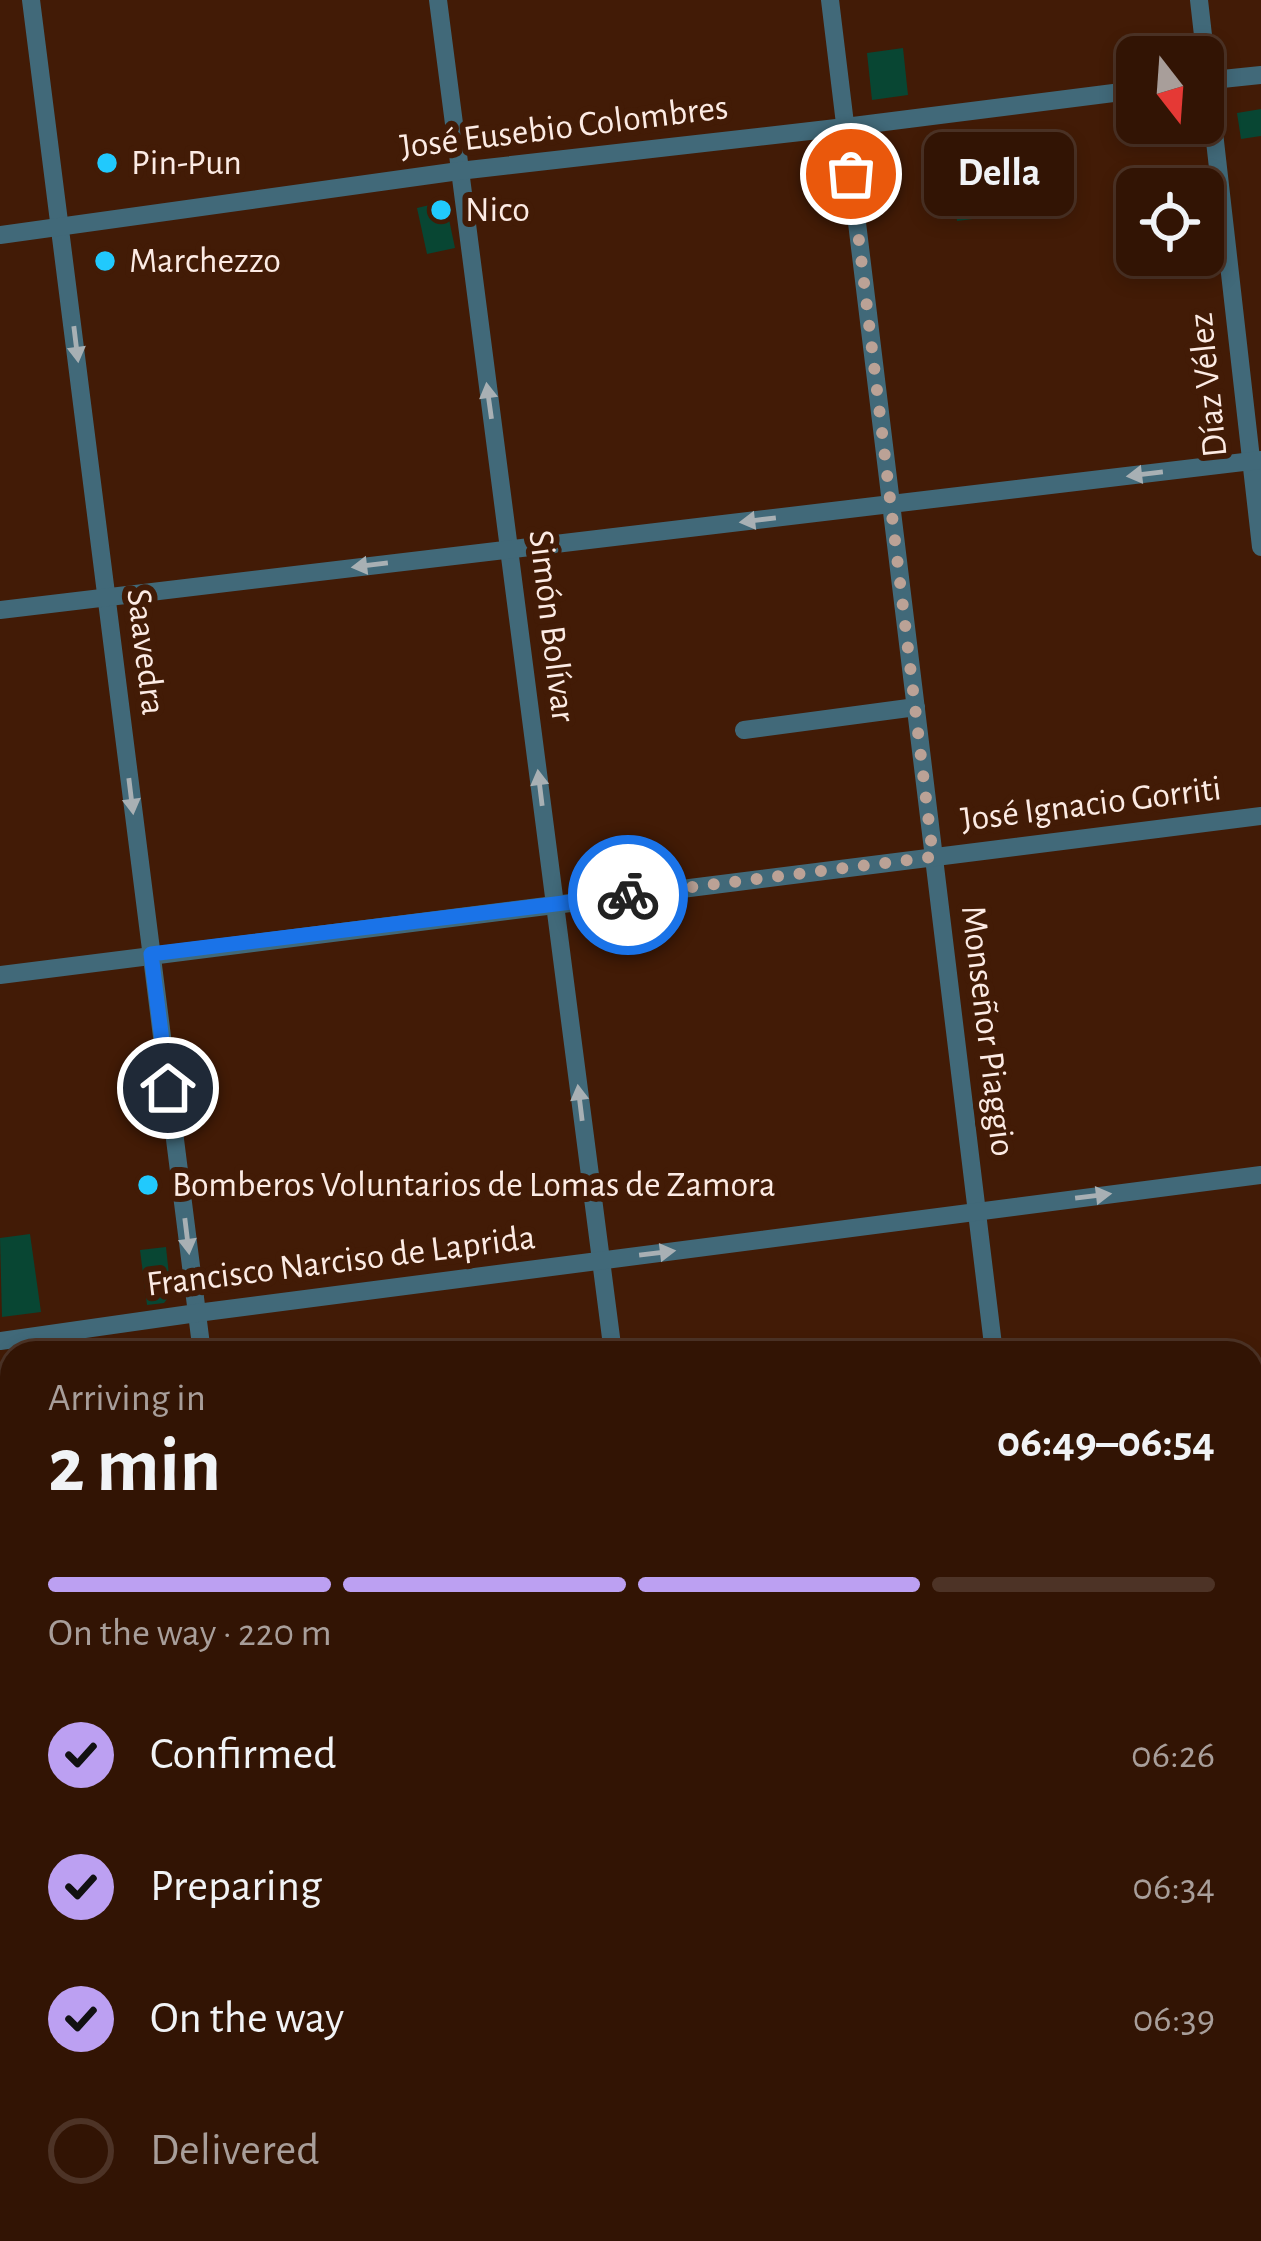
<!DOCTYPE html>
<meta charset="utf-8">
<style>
:root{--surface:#321404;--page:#3a1d0e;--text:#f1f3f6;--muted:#a89e9a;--line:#4d3326;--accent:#bca0f2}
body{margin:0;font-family:"Alegreya Sans",sans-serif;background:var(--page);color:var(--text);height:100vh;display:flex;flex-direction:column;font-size:45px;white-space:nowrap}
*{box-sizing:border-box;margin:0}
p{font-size:39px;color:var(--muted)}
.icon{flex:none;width:66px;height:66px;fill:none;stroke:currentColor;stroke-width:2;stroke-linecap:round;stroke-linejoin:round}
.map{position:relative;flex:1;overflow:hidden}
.side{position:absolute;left:0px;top:1341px;width:1263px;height:900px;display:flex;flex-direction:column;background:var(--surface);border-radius:36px 36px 0 0;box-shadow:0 6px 18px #0003,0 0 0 3px var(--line)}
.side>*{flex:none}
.needle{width:78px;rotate:163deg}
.buttons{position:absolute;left:1116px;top:36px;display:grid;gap:24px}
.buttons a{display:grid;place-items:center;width:108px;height:108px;border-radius:18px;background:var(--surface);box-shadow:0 6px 18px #0003,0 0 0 3px var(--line);font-size:60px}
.pin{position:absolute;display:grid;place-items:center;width:102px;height:102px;color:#fff;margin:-51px;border:6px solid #fff;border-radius:50%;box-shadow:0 3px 12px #0007}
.courier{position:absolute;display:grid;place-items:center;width:120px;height:120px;margin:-60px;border:9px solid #1a73e8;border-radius:50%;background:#fff;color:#222;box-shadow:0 3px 15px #0007}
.bubble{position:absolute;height:84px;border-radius:18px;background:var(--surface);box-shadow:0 6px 18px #0003,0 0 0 3px var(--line);font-size:39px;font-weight:600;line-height:84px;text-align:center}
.overview em{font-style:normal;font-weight:600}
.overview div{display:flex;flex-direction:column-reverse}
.overview{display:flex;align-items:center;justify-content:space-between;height:204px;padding:0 48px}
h1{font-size:78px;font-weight:600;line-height:90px}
.bar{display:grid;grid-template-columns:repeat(4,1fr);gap:18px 12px;align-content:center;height:144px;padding:0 48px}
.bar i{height:15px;border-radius:9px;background:var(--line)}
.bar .on{background:var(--accent)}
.bar p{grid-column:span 4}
ol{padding:0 48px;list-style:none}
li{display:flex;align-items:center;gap:36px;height:132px}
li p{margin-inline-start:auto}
li .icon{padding:12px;border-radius:50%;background:var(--accent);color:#111;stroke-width:4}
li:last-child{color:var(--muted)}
li i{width:66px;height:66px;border:6px solid var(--line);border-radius:50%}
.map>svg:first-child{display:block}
.building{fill:#084633}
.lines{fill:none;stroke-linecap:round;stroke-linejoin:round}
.minor{stroke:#416979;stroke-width:18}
.oneway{fill:#a8b0b4}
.done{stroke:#bba296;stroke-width:12;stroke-dasharray:0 21.6}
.route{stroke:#1a73e8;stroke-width:15}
.poi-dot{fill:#21c9fd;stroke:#421b06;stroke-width:4.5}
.labels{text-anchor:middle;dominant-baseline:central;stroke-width:12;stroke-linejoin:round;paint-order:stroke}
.street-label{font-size:36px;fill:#fcebe4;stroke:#421b06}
.poi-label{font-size:36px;fill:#fcebe4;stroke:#421b06;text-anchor:start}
</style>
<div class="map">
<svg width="1261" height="2241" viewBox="0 0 1261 2241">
<rect width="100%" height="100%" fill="#421b06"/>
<g class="building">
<polygon points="903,48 908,95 872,100 867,53"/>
<polygon points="1261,109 1261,136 1241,139 1237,113"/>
<polygon points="972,148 981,218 957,221 948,151"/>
<polygon points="434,204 447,210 455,248 427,254 417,208"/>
<polygon points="30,1234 41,1312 2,1317 0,1238"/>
<polygon points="166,1247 171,1294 164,1303 147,1305 140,1250"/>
</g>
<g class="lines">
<g class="minor">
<polyline points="31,0 202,1353"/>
<polyline points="438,0 613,1353"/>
<polyline points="830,0 994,1353"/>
<polyline points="1199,0 1261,547"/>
<polyline points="1203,81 1261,75"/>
<polyline points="0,235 459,171 845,127 1137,90"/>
<polyline points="0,610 1261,460"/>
<polyline points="744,730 916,707"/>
<polyline points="0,975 1261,816"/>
<polyline points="0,1341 197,1313 1261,1175"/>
<polyline points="1251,1574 1261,1572"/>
<polyline points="0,1733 12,1731"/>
<polyline points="0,1959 12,1958"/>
<polyline points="1251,1960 1261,1959"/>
<polyline points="0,1990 12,1988"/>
<polyline points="0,2117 12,2115"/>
<polyline points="318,2229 319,2241"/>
<polyline points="729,2229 731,2241"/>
<polyline points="1102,2229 1103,2241"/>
</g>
</g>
<defs><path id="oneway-solid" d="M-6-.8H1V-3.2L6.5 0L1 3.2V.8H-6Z" transform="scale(3)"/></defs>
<g class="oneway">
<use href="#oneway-solid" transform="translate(76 344) rotate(83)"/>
<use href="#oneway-solid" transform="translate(489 401) rotate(-98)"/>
<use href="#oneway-solid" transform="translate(1145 474) rotate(173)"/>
<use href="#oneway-solid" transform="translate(758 520) rotate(173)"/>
<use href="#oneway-solid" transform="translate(370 565) rotate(173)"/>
<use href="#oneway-solid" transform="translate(540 788) rotate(-97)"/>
<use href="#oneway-solid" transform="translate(131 796) rotate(83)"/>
<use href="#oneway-solid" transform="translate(580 1103) rotate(-97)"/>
<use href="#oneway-solid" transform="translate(1093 1196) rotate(-7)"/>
<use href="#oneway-solid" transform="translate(187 1236) rotate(83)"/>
<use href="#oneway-solid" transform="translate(657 1253) rotate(-7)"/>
</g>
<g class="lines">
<polyline class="done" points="628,895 933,857 851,174"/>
<polyline class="route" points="168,1088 151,954 628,895"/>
</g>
<g class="poi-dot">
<circle cx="107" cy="163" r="12"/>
<circle cx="441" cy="210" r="12"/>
<circle cx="105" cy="261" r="12"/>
<circle cx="148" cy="1185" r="12"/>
</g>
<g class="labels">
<g class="street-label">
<text transform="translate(564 127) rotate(-7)">José Eusebio Colombres</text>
<text transform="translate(1208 385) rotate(-96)">Díaz Vélez</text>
<text transform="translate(552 626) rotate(83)">Simón Bolívar</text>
<text transform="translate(146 652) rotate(83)">Saavedra</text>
<text transform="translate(1091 804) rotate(-7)">José Ignacio Gorriti</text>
<text transform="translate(988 1031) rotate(83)">Monseñor Piaggio</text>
<text transform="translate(341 1261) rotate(-7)">Francisco Narciso de Laprida</text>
</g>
<g class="poi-label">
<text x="131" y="163">Pin-Pun</text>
<text x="465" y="210">Nico</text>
<text x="129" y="261">Marchezzo</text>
<text x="172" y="1185">Bomberos Voluntarios de Lomas de Zamora</text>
</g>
</g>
</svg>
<div class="buttons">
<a><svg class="needle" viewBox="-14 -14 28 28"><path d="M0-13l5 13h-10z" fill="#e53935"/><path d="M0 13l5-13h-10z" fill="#a89e9a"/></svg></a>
<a><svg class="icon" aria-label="locate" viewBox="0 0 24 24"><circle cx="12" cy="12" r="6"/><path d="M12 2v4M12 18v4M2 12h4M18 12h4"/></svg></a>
</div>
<div class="pin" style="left:851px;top:174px;background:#ea580c"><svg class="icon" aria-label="bag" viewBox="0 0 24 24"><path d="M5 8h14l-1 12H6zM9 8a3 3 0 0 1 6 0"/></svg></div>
<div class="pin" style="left:168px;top:1088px;background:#1f2937"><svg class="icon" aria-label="home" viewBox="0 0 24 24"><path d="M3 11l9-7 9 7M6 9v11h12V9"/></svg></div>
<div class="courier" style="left:628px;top:895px"><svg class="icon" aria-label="bike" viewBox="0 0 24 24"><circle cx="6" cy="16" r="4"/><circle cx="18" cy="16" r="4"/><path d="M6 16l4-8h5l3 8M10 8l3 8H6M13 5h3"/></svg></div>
<div class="bubble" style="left:924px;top:132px;width:150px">Della</div>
<section class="side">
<div class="overview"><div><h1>2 min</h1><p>Arriving in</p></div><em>06:49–06:54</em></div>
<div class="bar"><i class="on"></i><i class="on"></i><i class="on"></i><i></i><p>On the way · 220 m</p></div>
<ol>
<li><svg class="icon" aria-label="check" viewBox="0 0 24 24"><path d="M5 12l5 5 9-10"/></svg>Confirmed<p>06:26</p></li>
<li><svg class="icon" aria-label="check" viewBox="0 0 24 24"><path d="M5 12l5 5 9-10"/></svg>Preparing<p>06:34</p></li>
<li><svg class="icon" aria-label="check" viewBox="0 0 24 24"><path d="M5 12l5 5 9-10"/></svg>On the way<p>06:39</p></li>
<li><i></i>Delivered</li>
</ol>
</section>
</div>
